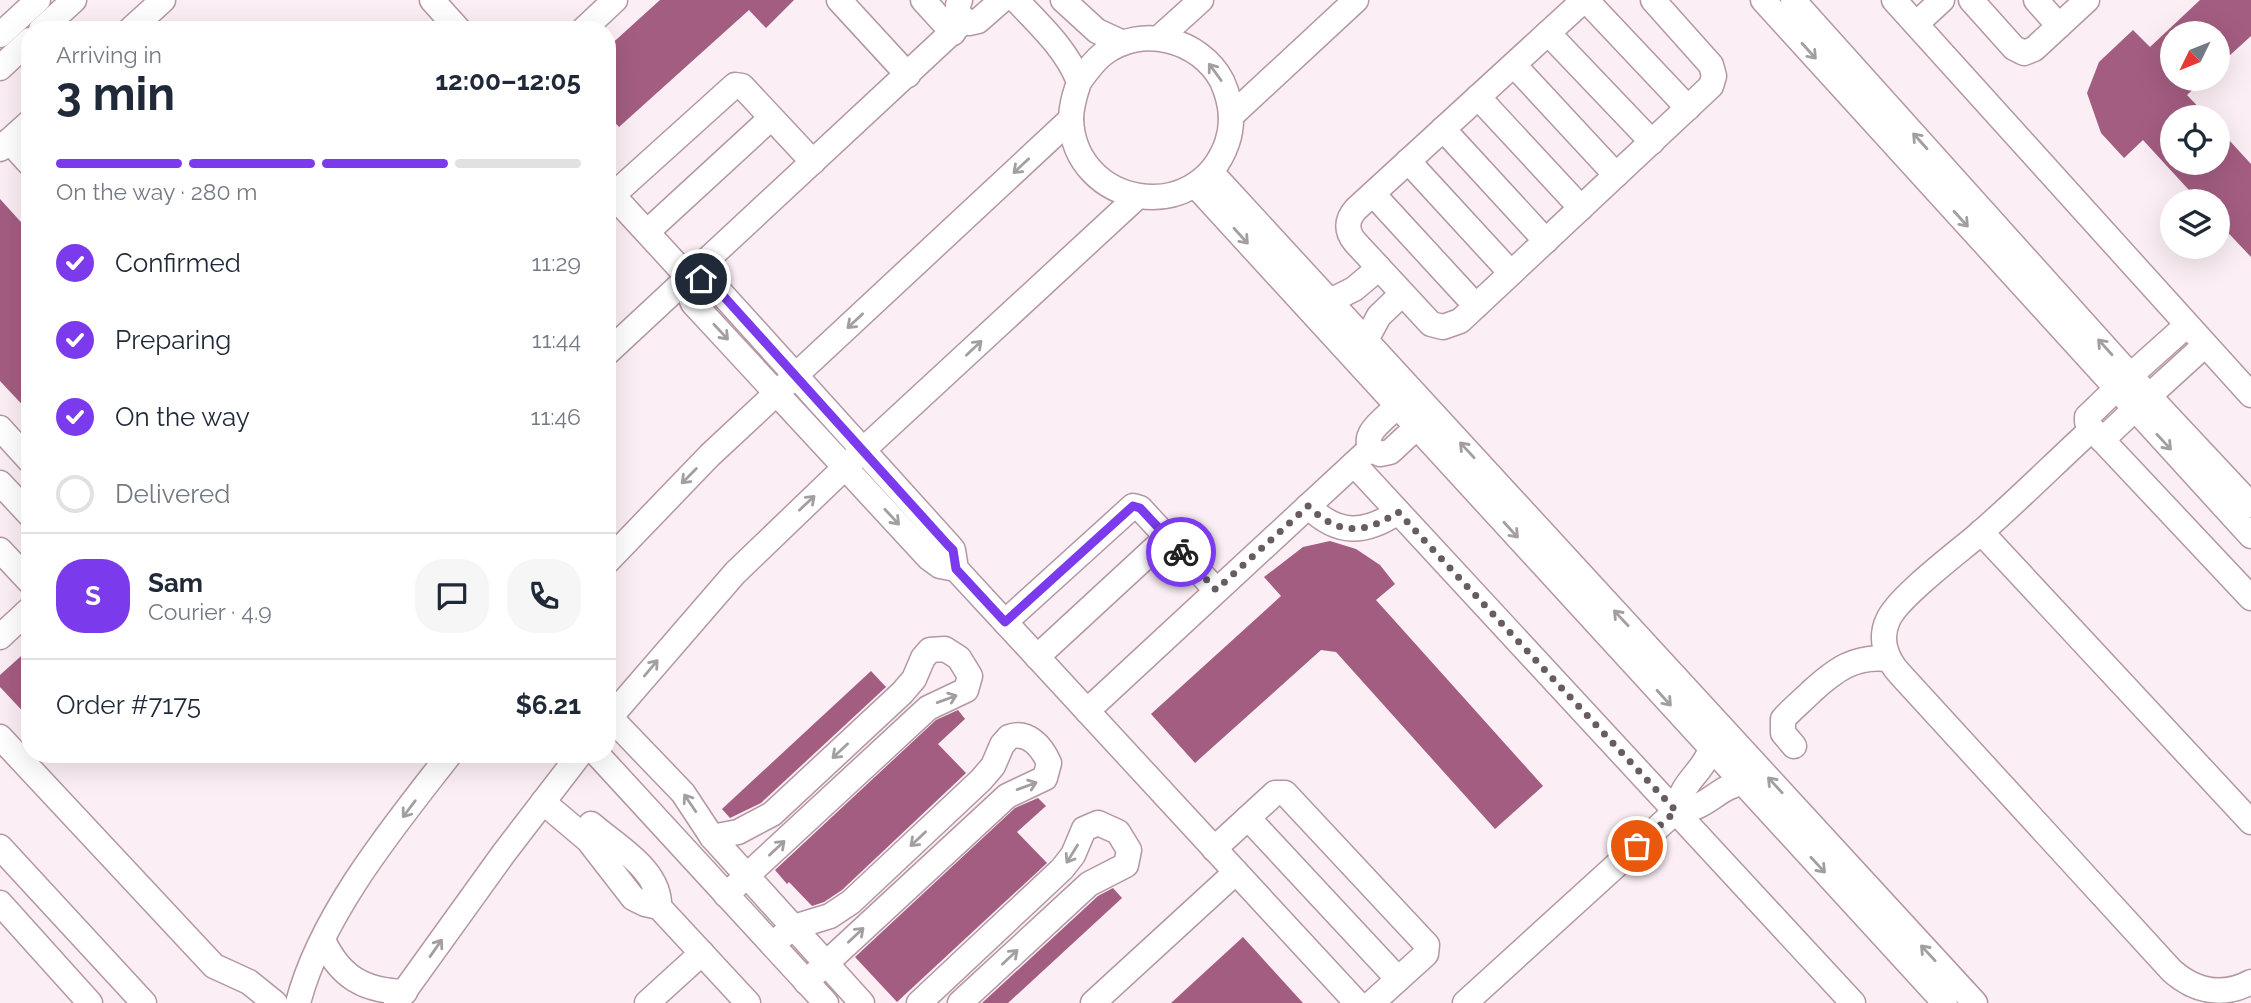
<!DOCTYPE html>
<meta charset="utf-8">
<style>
:root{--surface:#fff;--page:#f6f6f7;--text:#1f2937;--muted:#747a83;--line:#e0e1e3;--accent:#7c3aed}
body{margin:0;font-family:Raleway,sans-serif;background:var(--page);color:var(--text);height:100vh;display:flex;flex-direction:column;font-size:26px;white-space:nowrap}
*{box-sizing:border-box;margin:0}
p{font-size:23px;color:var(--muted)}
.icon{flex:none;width:38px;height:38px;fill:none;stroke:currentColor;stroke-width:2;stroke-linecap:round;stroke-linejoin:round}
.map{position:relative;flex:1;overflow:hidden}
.panel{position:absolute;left:21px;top:21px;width:595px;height:742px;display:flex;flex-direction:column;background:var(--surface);border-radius:28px;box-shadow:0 7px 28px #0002}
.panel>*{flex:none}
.needle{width:46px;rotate:227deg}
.controls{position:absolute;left:2160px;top:21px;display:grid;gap:14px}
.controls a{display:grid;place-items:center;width:70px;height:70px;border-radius:50%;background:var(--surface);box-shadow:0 7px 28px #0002;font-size:35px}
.pin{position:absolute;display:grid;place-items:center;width:60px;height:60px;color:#fff;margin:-30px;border:4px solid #fff;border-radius:50%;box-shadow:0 2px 7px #0007}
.courier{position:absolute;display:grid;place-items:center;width:70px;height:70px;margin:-35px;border:5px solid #7c3aed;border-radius:50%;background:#fff;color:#222;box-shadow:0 2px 9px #0007}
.summary em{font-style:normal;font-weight:700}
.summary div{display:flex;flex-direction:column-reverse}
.summary{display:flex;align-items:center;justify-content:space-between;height:119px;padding:0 35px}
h1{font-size:46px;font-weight:700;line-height:52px}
.bar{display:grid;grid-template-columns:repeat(4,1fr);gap:10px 7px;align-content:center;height:84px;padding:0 35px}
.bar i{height:9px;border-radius:5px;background:var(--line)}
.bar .on{background:var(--accent)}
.bar p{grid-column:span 4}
.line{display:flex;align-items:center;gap:18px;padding:0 35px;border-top:2px solid var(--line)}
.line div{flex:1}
.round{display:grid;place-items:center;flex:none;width:74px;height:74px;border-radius:28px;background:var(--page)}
ol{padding:0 35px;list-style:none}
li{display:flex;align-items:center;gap:21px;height:77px}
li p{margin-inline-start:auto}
li .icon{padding:7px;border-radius:50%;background:var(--accent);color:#fff;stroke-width:4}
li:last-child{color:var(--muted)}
li i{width:38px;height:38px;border:4px solid var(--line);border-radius:50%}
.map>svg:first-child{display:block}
.building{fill:#a35d81}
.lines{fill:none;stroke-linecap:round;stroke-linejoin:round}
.minor-casing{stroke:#b497a4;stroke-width:27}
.minor{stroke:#fff;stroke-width:24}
.oneway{stroke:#a39fa1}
.done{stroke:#675c62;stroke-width:7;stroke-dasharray:0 12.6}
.route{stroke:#7c3aed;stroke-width:9}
</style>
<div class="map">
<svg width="2251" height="1003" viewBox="0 0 2251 1003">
<rect width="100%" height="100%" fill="#fbeef4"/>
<g class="building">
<polygon points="660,0 794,0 766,28 749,10 619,127 607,114 607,48"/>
<polygon points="2200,0 2251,0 2251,36 2217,67 2217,33 2172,33 2172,79 2204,79 2187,95 2208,117 2172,117 2172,163 2217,163 2217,127 2251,164 2251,257 2217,221 2217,201 2199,201 2143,140 2124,158 2101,133 2087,93 2099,62 2133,30 2150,47"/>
<polygon points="0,199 30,232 30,413 0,381"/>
<polygon points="1330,541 1356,549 1380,565 1395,584 1376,600 1543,786 1495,829 1336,652 1321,650 1195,763 1151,714 1281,596 1264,577 1303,547"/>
<polygon points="30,648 30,719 0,687 0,675"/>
<polygon points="871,671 886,687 761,803 730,818 722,809"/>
<polygon points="958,710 965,719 938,744 966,773 842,890 824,902 812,906 789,882 787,884 775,870 936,720"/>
<polygon points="1038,798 1046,806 1017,832 1047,863 897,1002 855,957 1015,808"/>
<polygon points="1113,888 1122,898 1008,1003 982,1003 1098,896"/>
<polygon points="1243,937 1303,1003 1171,1003"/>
</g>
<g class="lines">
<g class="minor-casing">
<g id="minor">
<polyline points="432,0 459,30"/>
<polyline points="839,0 908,75"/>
<polyline points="923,0 953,33"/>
<polyline points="960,0 958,5 958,14 969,23 978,21 1002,0"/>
<path d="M1016 0C1040 25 1067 50 1079 82 1075 94 1071 106 1071 119 1074 207 1197 228 1227 143 1234 123 1231 101 1222 81 1200 39 1141 24 1103 54 1093 62 1086 72 1079 82"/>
<polyline points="1063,0 1097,31 1123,43"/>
<path d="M1584 0 1356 209C1346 220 1346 231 1355 242L1431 324 1443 327 1460 321 1711 86 1714 76 1711 65 1653 0"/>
<polyline points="1586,0 1688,108"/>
<polyline points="1763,0 2251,536"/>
<polyline points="1793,0 2149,396 2251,505"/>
<polyline points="1894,0 2251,395"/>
<polyline points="1971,0 2014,48 2024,53 2034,49 2087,0"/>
<polyline points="2036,0 2059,26"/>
<polyline points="1916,24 1942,0"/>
<polyline points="41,30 74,0"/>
<polyline points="130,30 163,0"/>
<polyline points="583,30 615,0"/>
<polyline points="1548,33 1652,142"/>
<polyline points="0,35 38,0"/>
<polyline points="1159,38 1201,0"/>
<polyline points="1514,65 1616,175"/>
<polyline points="0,68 30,40"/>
<polyline points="1478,97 1581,208"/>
<polyline points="1231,116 1356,0"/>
<polyline points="1443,129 1546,241"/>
<polyline points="9,141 30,164"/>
<polyline points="0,149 30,122"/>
<polyline points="1408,161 1511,273"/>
<polyline points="1211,172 1975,1003"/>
<polyline points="1195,185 1945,1003"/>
<polyline points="607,189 688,277 707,281 722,294 948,544 953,550 956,569 1357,1003"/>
<polyline points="1373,194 1476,306"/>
<polyline points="613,195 735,85 742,86 813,162"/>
<polyline points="647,232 771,118"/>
<polyline points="688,277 688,291 693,303 929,558 940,566 956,569"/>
<polyline points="1330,301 1354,289 1379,268"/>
<polyline points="1366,340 1379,316 1402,294"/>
<polyline points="607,353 964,21"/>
<polyline points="2131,375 2187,325"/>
<polyline points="2149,396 2205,345"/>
<path d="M1398 406C1385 418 1351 441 1380 454L1390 452 1417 427"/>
<polyline points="0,428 30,461"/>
<polyline points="2092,429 2087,422 2087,417 2116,389"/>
<polyline points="2102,440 2134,410"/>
<polyline points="1354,464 1853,1003"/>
<polyline points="0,483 30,515"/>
<path d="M1308 506C1338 536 1365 534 1398 512"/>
<polyline points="1981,532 2251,822"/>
<polyline points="0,550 30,582"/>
<polyline points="607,562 710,455 1071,119"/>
<path d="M2251 598 2092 429C2054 464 2017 501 1978 535 1957 553 1897 598 1888 620 1879 639 1886 659 1900 674L2172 971C2196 992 2223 997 2251 982"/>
<polyline points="1005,622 1133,506 1140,508 1216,590"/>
<polyline points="0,637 30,609"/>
<polyline points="1037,657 1167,537"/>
<polyline points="1087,711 1371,448"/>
<polyline points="610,717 683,793 712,837 862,1003"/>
<polyline points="607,721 735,573 862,451 1137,197"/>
<polyline points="0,737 214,966 249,982 275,1003"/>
<path d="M1794 746 1783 733V719C1792 709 1802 701 1811 692 1835 670 1855 655 1888 659"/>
<polyline points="597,754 826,1003"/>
<polyline points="543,802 588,840 633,898 645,904 659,907 748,1003"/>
<path d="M1676 811C1708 810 1716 787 1743 783"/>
<polyline points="1248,818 1398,979"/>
<path d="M591 824C616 846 661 870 659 907"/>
<polyline points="712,837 738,832 772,814 902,693 914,679 923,658 930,650 945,649 959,658 970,676 966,690 928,708 726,895"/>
<polyline points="0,847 144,1003"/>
<polyline points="1214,849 1275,793 1285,793 1427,945 1426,954 1372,1003"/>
<polyline points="0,903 90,1003"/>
<path d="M323 940C340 977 364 991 405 992"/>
<path d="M772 944 794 927 830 916 851 902 981 780 993 766 1002 745 1009 737C1028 730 1042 747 1049 763L1045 778 1007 796 806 982"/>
<path d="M298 1003C321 914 394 826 450 754"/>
<polyline points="396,1003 504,853 580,754"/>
<polyline points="647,1003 702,953"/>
<polyline points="919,1003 1062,869 1073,855 1084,829 1098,823 1118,832 1129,850 1126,865 1089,884 960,1003"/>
<polyline points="1093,1003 1236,872"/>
<path d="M1465 1003 1676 811C1683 779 1702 774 1711 749"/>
</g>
</g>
<use href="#minor" class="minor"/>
</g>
<defs><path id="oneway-shaft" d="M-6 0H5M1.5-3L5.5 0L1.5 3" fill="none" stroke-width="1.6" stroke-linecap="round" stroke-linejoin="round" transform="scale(1.75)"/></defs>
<g class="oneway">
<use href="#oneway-shaft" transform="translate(1809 51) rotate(48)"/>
<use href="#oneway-shaft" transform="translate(1215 72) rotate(-126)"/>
<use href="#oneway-shaft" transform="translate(1920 141) rotate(-132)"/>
<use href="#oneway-shaft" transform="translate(1021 166) rotate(137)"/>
<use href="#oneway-shaft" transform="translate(1961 219) rotate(48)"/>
<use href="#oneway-shaft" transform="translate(1241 236) rotate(48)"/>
<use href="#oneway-shaft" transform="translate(855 321) rotate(137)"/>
<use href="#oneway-shaft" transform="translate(721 332) rotate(47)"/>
<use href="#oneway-shaft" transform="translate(2105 347) rotate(-132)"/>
<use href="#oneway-shaft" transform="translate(974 348) rotate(-43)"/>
<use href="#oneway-shaft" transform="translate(2164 442) rotate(47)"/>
<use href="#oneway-shaft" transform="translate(1467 450) rotate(-133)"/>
<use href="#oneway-shaft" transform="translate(689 476) rotate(135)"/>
<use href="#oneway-shaft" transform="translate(807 503) rotate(-43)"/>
<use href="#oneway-shaft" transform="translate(892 517) rotate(47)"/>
<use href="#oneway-shaft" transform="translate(1511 530) rotate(48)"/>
<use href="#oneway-shaft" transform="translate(1621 618) rotate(-133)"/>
<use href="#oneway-shaft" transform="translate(651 668) rotate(-50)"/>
<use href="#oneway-shaft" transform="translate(1664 698) rotate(48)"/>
<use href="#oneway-shaft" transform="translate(947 699) rotate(-20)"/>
<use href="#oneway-shaft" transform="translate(840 751) rotate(137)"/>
<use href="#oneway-shaft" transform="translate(1775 785) rotate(-133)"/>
<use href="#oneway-shaft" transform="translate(1027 786) rotate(-20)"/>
<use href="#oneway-shaft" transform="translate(690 803) rotate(-124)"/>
<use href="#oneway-shaft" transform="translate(409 809) rotate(127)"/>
<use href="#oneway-shaft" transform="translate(918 839) rotate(137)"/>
<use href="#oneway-shaft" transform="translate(777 848) rotate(-43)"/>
<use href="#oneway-shaft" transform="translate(1072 854) rotate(122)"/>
<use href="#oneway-shaft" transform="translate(1818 865) rotate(47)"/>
<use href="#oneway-shaft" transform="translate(856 935) rotate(-43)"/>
<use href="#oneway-shaft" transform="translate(436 948) rotate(-55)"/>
<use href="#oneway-shaft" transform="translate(1928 953) rotate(-133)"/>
<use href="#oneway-shaft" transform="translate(1010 957) rotate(-43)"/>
</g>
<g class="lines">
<path class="done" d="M1181 552 1216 590 1308 506C1338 536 1365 534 1398 512L1676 811 1637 846"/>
<polyline class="route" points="701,279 718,290 947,544 953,550 956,569 1005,622 1133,506 1140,508 1181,552"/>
</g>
</svg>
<div class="controls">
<a><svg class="needle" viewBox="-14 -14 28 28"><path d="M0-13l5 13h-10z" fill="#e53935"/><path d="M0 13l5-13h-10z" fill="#747a83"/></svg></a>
<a><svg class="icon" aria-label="locate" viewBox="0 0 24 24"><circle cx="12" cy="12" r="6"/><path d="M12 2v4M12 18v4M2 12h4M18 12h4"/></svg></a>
<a><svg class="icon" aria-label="layers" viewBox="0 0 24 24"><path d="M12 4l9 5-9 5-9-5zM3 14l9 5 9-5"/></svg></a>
</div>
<div class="pin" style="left:1637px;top:846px;background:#ea580c"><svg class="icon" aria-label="bag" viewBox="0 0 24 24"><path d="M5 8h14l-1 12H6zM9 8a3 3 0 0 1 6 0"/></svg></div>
<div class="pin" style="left:701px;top:279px;background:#1f2937"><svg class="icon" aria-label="home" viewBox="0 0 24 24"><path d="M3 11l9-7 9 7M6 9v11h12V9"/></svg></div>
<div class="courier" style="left:1181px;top:552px"><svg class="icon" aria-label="bike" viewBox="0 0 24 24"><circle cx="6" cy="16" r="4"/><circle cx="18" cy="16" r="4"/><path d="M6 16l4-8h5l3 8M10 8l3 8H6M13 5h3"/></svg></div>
<section class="panel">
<div class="summary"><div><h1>3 min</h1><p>Arriving in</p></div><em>12:00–12:05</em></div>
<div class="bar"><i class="on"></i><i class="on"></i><i class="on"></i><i></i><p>On the way · 280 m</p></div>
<ol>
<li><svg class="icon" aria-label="check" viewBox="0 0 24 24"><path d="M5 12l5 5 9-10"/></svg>Confirmed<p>11:29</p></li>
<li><svg class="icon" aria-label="check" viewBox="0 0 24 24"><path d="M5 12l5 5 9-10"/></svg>Preparing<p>11:44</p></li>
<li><svg class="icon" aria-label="check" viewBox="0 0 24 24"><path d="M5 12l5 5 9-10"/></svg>On the way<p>11:46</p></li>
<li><i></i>Delivered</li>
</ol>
<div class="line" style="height:126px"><b class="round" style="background:var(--accent);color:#fff">S</b><div><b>Sam</b><p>Courier · 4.9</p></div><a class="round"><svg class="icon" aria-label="chat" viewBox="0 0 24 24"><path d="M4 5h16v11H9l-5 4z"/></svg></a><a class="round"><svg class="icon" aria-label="phone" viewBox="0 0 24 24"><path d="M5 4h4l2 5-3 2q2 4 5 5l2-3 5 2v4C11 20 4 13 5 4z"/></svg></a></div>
<div class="line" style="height:91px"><div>Order #7175</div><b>$6.21</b></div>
</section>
</div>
